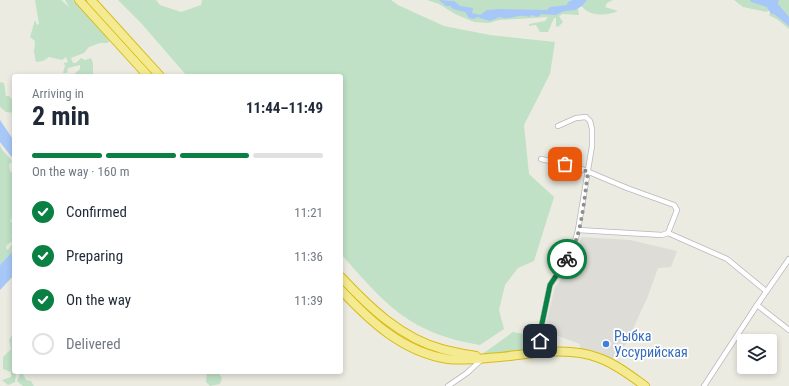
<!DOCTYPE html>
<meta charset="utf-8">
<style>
:root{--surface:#fff;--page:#f6f6f7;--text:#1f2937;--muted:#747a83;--line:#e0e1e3;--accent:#0b8043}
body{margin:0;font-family:"Roboto Condensed",sans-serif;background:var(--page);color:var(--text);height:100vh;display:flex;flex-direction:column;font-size:15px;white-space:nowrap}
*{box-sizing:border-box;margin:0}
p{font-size:13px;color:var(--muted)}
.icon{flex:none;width:22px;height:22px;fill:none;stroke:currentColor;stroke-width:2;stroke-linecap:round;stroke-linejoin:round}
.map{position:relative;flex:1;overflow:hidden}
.panel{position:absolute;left:12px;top:74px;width:331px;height:300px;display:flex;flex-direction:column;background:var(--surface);border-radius:4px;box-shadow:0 2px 6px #0003}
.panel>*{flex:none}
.controls{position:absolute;left:737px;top:334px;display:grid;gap:8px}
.controls a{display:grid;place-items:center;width:40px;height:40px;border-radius:4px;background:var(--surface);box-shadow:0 2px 6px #0003;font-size:20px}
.pin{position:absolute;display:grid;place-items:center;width:34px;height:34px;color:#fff;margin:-17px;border-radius:8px;box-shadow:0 2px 6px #0006}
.courier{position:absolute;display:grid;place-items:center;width:40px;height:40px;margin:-20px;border:3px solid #0b8043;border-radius:50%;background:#fff;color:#222;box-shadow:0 1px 5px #0007}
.head em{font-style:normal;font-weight:700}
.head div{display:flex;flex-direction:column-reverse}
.head{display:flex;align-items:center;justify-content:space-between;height:68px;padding:0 20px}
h1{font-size:26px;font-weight:700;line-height:30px}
.bar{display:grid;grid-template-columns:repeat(4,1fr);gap:6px 4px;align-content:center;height:48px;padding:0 20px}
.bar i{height:5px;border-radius:3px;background:var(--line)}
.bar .selected{background:var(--accent)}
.bar p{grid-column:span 4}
ol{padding:0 20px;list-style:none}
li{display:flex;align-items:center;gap:12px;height:44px}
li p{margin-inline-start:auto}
li .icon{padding:4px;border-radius:50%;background:var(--accent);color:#fff;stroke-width:4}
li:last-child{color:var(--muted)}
li i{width:22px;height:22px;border:2px solid var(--line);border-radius:50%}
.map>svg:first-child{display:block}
.industrial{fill:#dddcd6}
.green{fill:#c0e1c5}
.water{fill:#a6c7f7}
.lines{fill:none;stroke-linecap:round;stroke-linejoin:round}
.street-casing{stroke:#b7b8bd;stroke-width:6}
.highway-casing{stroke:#dabb13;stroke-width:10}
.street{stroke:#fff;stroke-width:4.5}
.highway{stroke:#f3ea91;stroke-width:8}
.done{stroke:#8d8e8e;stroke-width:4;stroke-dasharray:0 7.2}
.route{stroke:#0b8043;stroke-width:5}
.shop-dot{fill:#3f7fe0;stroke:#fff;stroke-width:1.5}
.labels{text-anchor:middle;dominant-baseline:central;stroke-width:3.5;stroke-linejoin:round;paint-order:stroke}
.shop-label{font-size:14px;fill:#366cbe;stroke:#fff;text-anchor:start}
</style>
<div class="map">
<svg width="789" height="386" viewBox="0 0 789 386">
<rect width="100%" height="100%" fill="#ecebe2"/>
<polygon class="industrial" points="581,237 630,240 677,251 671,267 658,268 648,296 626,344 612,359 580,350 580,344 544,331 555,287 576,259"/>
<g class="green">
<polygon points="35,0 61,0 70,8 65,0 73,0 106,36 109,41 108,43 100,43 89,47 84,53 71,58 73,63 76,63 81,58 85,60 91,58 93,63 93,76 88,74 89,76 80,74 77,76 72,76 80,69 80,65 68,68 67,73 63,73 65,66 64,63 68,62 66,57 62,60 49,57 43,61 36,62 34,52 35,41 30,37 35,20 37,25 39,24"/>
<path d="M118 0H156L160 5 181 12 201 5 202 0H391L398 5 444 26 490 35 555 42 550 74 524 125 529 174 554 197 534 261 518 268 505 285 499 310 504 329 480 345C409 333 386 305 341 254V76H187L141 23Z"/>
<path d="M427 0H613L607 3 605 7 618 11C607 16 589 17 582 6L578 8 579 15 563 14 559 16 563 22 558 27 556 26V18H554L548 32H540L536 25 529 26V24L545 21 548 17 499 20 489 23 474 22 455 14 439 4Z"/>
<polygon points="734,0 773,0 770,10 766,12 743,7"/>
<polygon points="779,0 789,0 789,29 778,20 769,15"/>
<polygon points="0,82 4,83 6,96 9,96 14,102 14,113 6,112 0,107"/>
<path d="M0 145C1 151 9 155 12 162L9 164 10 171 14 175V215L10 221 13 223 12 227 14 230V235L11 236 14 240 7 245 6 248 8 250 14 241V250L0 265Z"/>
<polygon points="14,332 14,372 16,372 15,382 8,385 2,380 11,377 11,372 3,369 3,357 11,349 9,340"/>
<polygon points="513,332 539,337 540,350 481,355"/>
<polygon points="21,372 26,372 23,374 26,380 31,381 34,386 23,386 17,381"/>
<polygon points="207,372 218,372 222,378 220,384 210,386 206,382"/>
</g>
<g class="water">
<path d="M439 0 454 1 460 6 473 8 472 13 480 15 487 10 500 9 547 10 550 7 567 5 568 2 573 0H587L582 6 575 10 564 11 556 15 541 14 538 17 531 15 529 17C519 13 509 21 500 17L490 21 477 17 474 19 469 18 465 12 453 9 450 6H446Z"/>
<polygon points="750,0 779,0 778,4 789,17 789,26 774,14 771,14 767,7 751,2"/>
<polygon points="0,120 14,141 14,160 0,142"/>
<polygon points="14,250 14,275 0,290 0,265"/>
</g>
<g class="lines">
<g class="street-casing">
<g id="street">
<polyline points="541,159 577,167 627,188 674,205 677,210 668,233 662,235 578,230"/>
<polyline points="668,233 727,259 766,291"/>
<polyline points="757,305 789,259"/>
<polyline points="542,353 540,333 550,285 572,253 578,230 592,146 592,129 590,121 586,117 576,118 558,126"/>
<polyline points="448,386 467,373 481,360"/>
<polyline points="704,386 757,305 789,330"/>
</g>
</g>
<g class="highway-casing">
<g id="highway">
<polyline points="79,0 148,76"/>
<polyline points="91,0 160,76"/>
<path d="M341 277C369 307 401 338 442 349 453 352 465 354 476 356"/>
<path d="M341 290C371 322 403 352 448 359 465 361 483 358 500 357 531 354 568 346 599 358 616 364 631 376 645 386"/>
</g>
</g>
<use href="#street" class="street"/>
<use href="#highway" class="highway"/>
</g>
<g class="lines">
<path class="done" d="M565 164 577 167 588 172C584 198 582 238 567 259"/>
<polyline class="route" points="540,341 540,333 550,285 567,259"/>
</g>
<circle class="shop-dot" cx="606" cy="344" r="4"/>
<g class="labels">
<g class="shop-label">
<text x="614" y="336">Рыбка<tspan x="614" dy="16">Уссурийская</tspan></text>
</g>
</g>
</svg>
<div class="controls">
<a><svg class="icon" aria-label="layers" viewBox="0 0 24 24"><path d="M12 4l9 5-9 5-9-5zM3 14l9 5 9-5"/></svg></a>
</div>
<div class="pin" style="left:565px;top:164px;background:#ea580c"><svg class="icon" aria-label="bag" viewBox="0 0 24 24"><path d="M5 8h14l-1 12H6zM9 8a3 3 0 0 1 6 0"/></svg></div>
<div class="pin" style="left:540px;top:341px;background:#1f2937"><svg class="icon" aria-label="home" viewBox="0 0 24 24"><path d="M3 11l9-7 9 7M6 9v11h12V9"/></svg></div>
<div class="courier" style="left:567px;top:259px"><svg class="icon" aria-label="bike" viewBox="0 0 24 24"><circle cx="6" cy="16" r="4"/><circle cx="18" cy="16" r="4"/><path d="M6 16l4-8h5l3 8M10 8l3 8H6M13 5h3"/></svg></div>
<section class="panel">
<div class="head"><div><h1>2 min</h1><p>Arriving in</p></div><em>11:44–11:49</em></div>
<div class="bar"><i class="selected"></i><i class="selected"></i><i class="selected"></i><i></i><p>On the way · 160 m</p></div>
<ol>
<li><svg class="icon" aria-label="check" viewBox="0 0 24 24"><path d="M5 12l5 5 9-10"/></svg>Confirmed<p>11:21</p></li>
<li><svg class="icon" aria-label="check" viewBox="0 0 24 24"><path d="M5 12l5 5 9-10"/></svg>Preparing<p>11:36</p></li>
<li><svg class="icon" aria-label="check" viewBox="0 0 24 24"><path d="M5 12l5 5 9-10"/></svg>On the way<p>11:39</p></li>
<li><i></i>Delivered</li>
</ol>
</section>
</div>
